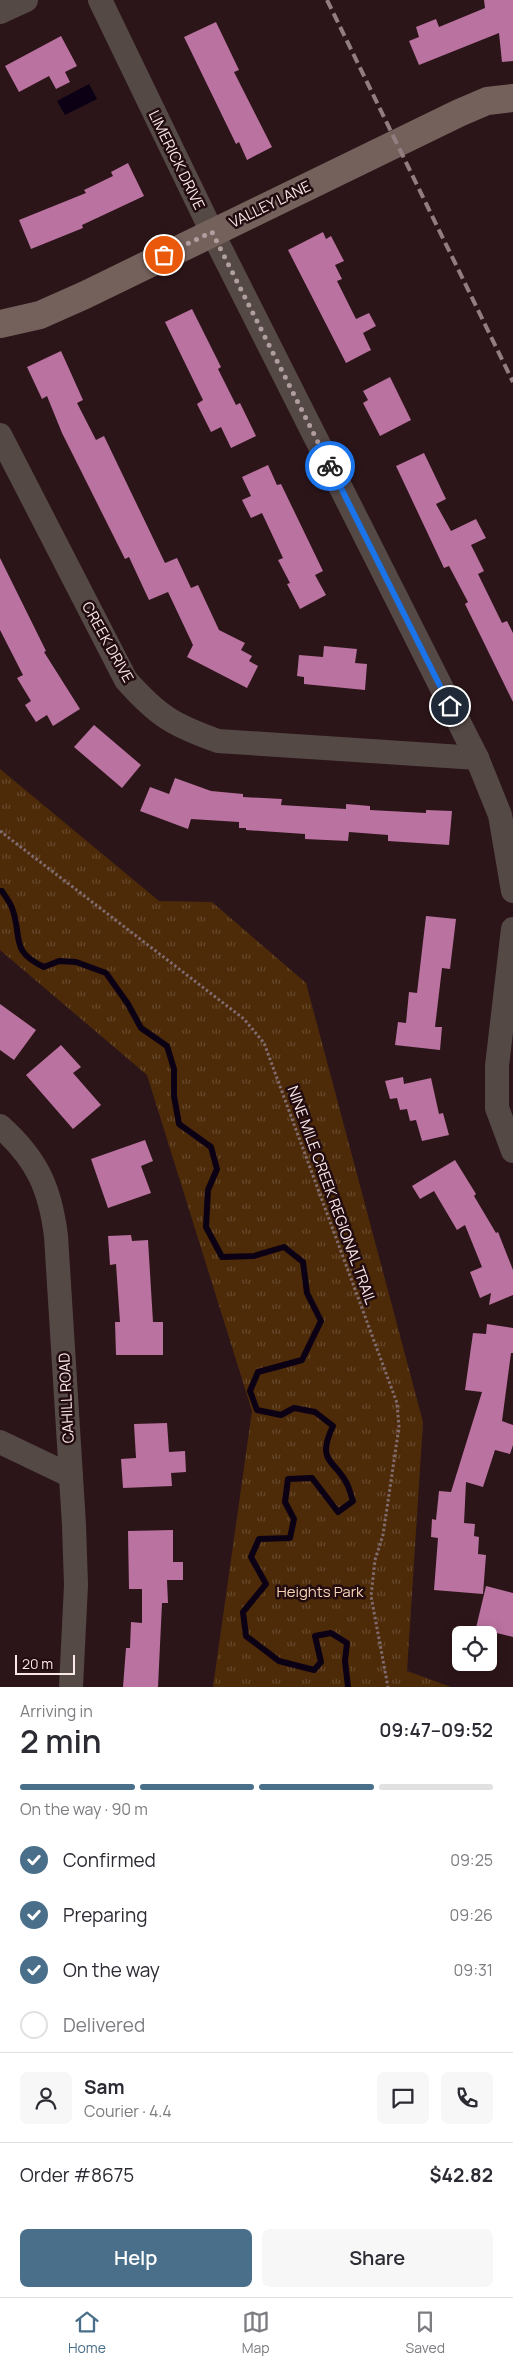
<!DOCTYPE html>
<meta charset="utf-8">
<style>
:root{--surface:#fff;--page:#f7f7f7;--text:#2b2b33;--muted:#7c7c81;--line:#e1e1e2;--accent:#4a6f8a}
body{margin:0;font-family:Manrope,sans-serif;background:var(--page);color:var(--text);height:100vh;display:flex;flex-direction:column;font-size:19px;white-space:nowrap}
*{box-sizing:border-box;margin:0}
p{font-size:16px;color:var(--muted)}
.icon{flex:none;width:28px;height:28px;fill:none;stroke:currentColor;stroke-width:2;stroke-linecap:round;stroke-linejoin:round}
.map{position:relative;height:1687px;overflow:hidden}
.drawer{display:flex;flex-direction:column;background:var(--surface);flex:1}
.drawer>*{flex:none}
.buttons{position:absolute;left:452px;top:1626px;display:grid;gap:10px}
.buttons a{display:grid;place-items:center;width:45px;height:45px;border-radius:8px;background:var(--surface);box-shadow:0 2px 12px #0003;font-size:25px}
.scale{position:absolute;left:15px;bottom:12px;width:60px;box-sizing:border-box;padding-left:5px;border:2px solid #f9e7e9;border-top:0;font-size:14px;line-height:18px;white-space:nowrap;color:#f9e7e9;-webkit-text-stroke:4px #220c10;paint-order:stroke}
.pin{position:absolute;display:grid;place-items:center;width:42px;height:42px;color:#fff;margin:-21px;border:2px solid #fff;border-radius:50%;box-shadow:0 1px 5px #0007}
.courier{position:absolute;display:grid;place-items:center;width:50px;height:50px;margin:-25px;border:4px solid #1a73e8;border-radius:50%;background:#fff;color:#222;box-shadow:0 1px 6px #0007}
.overview em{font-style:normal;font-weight:600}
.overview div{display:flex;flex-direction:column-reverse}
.overview{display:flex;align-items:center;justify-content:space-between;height:85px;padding:0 20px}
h1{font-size:32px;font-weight:600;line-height:38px}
.bar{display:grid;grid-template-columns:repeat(4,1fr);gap:8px 5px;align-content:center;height:60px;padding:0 20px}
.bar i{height:6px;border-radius:4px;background:var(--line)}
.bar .active{background:var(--accent)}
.bar p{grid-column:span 4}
.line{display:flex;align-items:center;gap:12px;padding:0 20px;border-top:1px solid var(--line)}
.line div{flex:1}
.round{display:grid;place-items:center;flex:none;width:52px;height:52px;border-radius:8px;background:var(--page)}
ol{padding:0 20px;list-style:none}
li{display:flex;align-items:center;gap:15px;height:55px}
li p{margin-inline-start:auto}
li .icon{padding:5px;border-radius:50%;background:var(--accent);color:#fff;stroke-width:4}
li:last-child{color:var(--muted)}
li i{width:28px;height:28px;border:2px solid var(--line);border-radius:50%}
.button{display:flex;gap:10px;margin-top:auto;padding:10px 20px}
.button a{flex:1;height:58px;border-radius:8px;background:var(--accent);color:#fff;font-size:20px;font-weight:600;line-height:58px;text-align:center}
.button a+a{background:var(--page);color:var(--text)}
.tab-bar{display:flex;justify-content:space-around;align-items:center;height:70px;border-top:1px solid var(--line);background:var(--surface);font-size:14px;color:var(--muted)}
.tab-bar a{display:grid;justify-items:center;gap:2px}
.tab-bar .active{color:var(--accent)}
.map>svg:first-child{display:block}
.park{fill:url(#park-tufts)}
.water{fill:#0c0014}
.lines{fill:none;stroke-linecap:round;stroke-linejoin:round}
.stream{stroke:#0c0014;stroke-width:6}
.building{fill:#ba72a0}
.path{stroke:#816c6f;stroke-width:3;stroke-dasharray:2.5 2.5;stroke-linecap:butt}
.street{stroke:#554946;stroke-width:24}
.secondary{stroke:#75615c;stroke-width:28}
.rail{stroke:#927e81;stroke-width:4;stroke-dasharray:10 5;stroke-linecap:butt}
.done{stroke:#b19ea0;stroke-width:5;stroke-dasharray:0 9}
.route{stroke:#1a73e8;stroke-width:6}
.labels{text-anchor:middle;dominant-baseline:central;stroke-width:5;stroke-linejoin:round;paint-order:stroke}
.street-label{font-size:15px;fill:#f9e7e9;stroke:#220c10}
.park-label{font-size:15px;fill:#f8d5b8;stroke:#220c10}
</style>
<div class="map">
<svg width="513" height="1687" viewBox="0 0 513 1687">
<defs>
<pattern id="park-tufts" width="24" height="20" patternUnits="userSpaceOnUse" patternTransform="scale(1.25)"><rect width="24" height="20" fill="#4d2b09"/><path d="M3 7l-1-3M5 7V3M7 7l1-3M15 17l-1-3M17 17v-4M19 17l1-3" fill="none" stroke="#674a2d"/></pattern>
</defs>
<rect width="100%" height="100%" fill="#2c1519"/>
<polygon class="park" points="0,769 159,901 212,902 306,983 423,1422 407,1671 451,1687 213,1687 252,1411 147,1075 0,950"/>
<polygon class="water" points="89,84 97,99 65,115 57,101"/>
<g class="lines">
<path class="stream" d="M0 891H2C5 896 10 902 12 908 23 937 9 951 44 967L59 961 76 962 106 973 128 1004 141 1028 167 1046 174 1069V1096L179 1124 211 1147 217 1169 208 1190 206 1227 222 1257 254 1256 284 1247 303 1262 307 1293 321 1321 302 1360 258 1372 250 1391 257 1410 281 1415 294 1408 315 1412 333 1426C315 1464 336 1459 348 1486 350 1491 351 1496 353 1501L338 1512 312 1478 288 1479 285 1502 294 1519 290 1538 259 1539 251 1557 266 1584 243 1612 246 1636 279 1661 314 1670 321 1662 315 1636 331 1633 347 1643 345 1661 348 1687"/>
</g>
<g class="building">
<polygon points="484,0 513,0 513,61 502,62 499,33 419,65 409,41 419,37 416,27 436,19 439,27 485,8"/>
<polygon points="216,22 239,70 234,72 272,147 247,160 239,142 236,144 184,37"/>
<polygon points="61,36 77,66 65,72 70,82 56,89 49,76 19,92 5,66"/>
<polygon points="128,163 144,196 82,225 83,228 31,249 19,220 86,193 84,190 113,176 111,172"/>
<polygon points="323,232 326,239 331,236 344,261 335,265 342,279 337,281 356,319 369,313 376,326 363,333 371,350 346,363 288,250"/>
<polygon points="192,309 221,367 218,369 236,405 240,403 256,436 231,448 221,427 211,432 197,404 203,400 165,322"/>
<polygon points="61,351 83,400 77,403 96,440 104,436 165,563 177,558 191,588 198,585 219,630 245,643 241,650 252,656 249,661 258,666 247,688 187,657 193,645 168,592 149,600 129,557 125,559 62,433 47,396 42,399 27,367"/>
<polygon points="390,377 411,420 380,436 363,403 368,400 363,391"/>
<polygon points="424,453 446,499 436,504 451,531 476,519 486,538 471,545 484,571 478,574 502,623 507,621 513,633 513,702 465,604 468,602 449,566 444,568 396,466"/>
<polygon points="268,465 277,485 281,484 323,571 315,575 326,595 300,609 287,584 290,583 278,560 283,558 262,513 251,518 242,500 251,496 242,477"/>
<polygon points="0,558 46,651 44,652 80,709 53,726 47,715 36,722 25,705 31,701 17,678 23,675 0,630"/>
<polygon points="324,646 357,649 355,663 367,664 365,690 304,684 304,677 297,676 299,655 323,657"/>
<polygon points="94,725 141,765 122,788 74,747"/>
<polygon points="175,778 211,791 243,794 243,797 282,799 281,805 346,809 346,804 370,806 370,810 426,813 426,810 452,811 449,845 388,841 388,835 349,832 348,841 305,839 305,834 246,830 246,828 239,828 239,822 191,819 188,829 140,811 150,787 169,794"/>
<polygon points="426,916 456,919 450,969 442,968 435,1027 442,1027 440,1050 395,1045 398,1022 406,1023 409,992 417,993"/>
<polygon points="0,1004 36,1030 14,1060 0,1050"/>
<polygon points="61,1045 81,1067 73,1073 101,1105 73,1129 26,1075"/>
<polygon points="403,1077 404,1084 431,1078 439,1114 443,1113 449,1135 422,1141 416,1120 410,1121 407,1109 400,1110 397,1098 390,1099 385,1081"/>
<polygon points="145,1140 153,1161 141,1166 151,1193 108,1208 91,1159"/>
<polygon points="455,1160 476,1194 474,1196 496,1233 498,1232 513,1270 513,1295 489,1305 491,1293 480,1298 470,1272 482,1267 465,1225 457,1230 434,1191 420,1199 412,1186"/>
<polygon points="131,1235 132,1241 148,1240 153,1322 163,1322 163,1355 116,1355 115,1322 120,1322 116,1264 110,1265 108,1236"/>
<polygon points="487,1324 513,1328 513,1353 511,1353 502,1421 513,1425 513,1445 510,1454 495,1450 483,1487 466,1482 464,1523 475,1524 474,1536 479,1537 478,1554 486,1555 483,1594 434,1590 438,1538 431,1537 432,1519 436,1520 439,1491 451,1492 482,1392 465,1390 473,1333 486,1334"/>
<polygon points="167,1423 169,1452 185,1451 186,1472 171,1473 172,1486 123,1488 121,1459 136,1458 134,1424"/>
<polygon points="173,1530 173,1562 183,1562 183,1580 167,1580 168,1603 162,1603 158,1687 123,1687 126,1648 130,1648 131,1622 142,1623 142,1589 129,1589 128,1531"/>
<polygon points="486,1586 513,1593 513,1637 476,1628"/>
</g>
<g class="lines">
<polyline class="path" points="0,831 244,1019 264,1043 397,1403 399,1427 383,1535 375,1560 371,1596 388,1687"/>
<g class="street">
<polyline points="100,0 212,232 477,758 500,815 513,891"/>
<polyline points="0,12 26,0"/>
<path d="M0 435 126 680C158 716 173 725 218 741L477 758"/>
<polyline points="513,929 497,1066 497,1108 513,1151"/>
<path d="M0 1126C37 1159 50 1188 56 1236L74 1525 76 1585 71 1687"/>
<polyline points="0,1442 71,1476"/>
</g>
<polyline class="secondary" points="0,324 40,315 85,295 459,113 487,101 513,98"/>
<polyline class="rail" points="327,0 513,382"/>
</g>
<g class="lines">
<polyline class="done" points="164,255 212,232 330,466"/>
<polyline class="route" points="330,466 450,706"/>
</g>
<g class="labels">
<g class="street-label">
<text transform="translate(177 160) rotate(64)">LIMERICK DRIVE</text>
<text transform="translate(270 204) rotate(-26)">VALLEY LANE</text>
<text transform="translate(108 642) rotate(61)">CREEK DRIVE</text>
<text transform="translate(332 1195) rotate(70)">NINE MILE CREEK REGIONAL TRAIL</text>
<text transform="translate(66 1398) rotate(-93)">CAHILL ROAD</text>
</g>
<g class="park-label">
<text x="320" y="1591">Heights Park</text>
</g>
</g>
</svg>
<div class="buttons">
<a><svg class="icon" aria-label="locate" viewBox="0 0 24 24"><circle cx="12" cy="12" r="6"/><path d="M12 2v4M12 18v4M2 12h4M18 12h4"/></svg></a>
</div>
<div class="scale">20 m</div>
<div class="pin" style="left:164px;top:255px;background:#ea580c"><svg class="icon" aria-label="bag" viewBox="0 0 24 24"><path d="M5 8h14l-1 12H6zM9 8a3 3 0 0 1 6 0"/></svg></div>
<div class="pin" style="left:450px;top:706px;background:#1f2937"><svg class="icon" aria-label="home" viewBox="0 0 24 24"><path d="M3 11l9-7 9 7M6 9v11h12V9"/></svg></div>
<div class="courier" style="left:330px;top:466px"><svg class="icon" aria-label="bike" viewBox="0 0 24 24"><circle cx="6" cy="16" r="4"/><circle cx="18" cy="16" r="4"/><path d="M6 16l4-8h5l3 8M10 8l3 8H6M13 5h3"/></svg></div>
</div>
<section class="drawer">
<div class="overview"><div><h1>2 min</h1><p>Arriving in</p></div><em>09:47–09:52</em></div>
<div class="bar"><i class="active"></i><i class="active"></i><i class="active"></i><i></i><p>On the way · 90 m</p></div>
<ol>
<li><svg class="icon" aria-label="check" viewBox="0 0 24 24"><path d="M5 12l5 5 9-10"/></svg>Confirmed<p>09:25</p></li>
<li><svg class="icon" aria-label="check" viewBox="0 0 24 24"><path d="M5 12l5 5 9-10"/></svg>Preparing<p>09:26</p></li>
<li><svg class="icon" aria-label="check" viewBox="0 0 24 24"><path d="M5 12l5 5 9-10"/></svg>On the way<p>09:31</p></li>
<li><i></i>Delivered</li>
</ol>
<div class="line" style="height:90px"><a class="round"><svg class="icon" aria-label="person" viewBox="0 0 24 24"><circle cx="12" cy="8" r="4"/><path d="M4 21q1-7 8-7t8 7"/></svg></a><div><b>Sam</b><p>Courier · 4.4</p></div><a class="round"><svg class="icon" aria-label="chat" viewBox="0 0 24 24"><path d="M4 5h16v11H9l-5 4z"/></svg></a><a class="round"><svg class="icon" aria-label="phone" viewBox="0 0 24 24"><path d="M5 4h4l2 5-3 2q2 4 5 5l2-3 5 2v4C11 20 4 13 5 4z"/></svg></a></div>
<div class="line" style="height:65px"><div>Order #8675</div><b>$42.82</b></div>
<div class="button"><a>Help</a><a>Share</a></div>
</section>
<nav class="tab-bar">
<a class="active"><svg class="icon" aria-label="home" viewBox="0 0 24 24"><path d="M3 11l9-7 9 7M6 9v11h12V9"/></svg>Home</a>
<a><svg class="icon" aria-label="map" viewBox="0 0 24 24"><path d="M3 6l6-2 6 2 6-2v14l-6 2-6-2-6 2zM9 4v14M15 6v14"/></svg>Map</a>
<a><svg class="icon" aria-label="saved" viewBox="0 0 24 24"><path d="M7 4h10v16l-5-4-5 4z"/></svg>Saved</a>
</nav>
